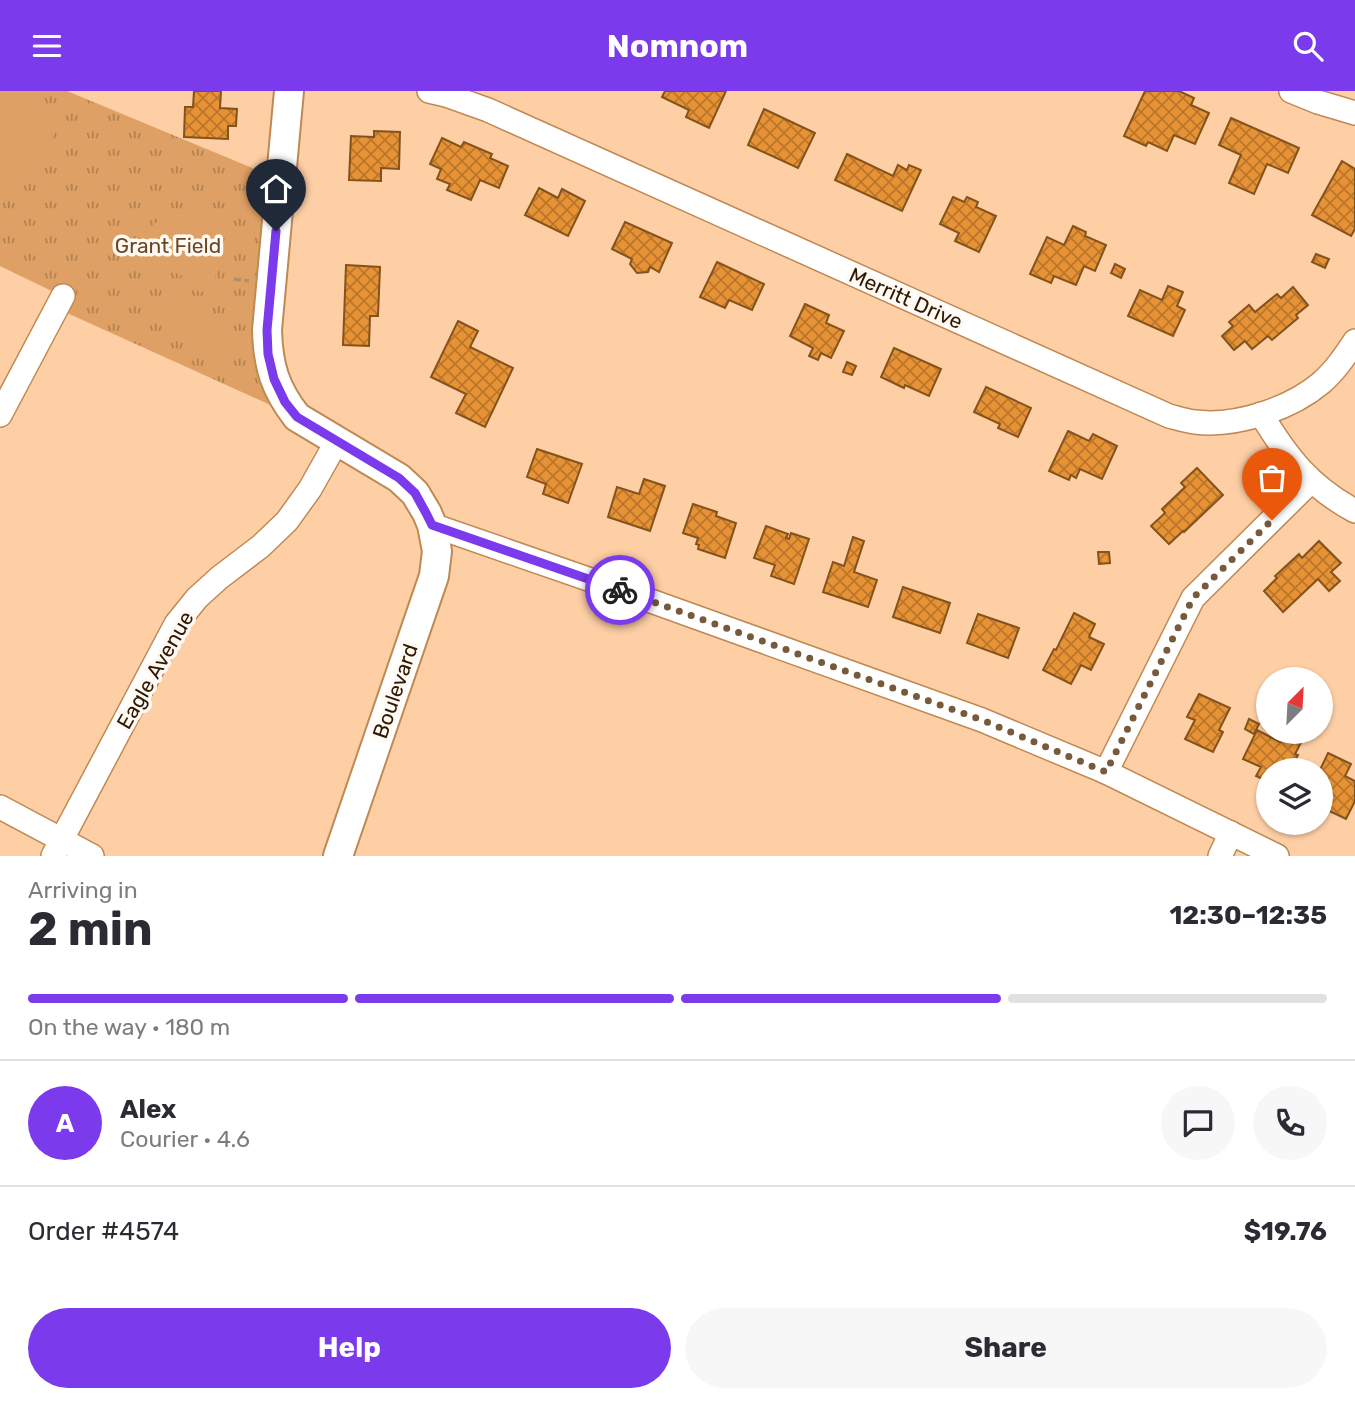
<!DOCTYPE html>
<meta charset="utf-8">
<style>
:root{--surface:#fff;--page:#f7f7f7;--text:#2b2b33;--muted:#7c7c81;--line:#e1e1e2;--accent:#7c3aed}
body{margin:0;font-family:Rubik,sans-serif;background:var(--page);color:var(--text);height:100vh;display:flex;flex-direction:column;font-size:26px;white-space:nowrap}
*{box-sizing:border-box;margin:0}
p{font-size:23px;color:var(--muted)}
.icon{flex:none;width:38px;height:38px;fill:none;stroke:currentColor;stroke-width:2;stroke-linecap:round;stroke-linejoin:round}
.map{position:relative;height:765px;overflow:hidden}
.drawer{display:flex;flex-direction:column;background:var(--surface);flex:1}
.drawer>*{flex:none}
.needle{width:46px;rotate:24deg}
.buttons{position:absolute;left:1256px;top:576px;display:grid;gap:14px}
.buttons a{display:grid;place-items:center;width:77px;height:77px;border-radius:50%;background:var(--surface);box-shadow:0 2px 5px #0004;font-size:35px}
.pin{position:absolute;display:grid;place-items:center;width:60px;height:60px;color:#fff;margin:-72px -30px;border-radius:50% 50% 50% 0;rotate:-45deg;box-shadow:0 0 7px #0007}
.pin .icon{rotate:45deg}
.courier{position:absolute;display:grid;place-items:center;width:70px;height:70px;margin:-35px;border:5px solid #7c3aed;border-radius:50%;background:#fff;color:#222;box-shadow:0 2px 9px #0007}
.summary em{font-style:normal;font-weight:700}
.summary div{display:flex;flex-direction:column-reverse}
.summary{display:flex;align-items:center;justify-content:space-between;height:119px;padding:0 28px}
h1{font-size:46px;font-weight:700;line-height:52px}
.bar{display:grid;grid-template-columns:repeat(4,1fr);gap:10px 7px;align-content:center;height:84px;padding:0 28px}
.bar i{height:9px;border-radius:5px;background:var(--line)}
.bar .active{background:var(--accent)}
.bar p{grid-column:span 4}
.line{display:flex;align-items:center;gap:18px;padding:0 28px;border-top:2px solid var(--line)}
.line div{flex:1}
.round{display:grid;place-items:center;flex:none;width:74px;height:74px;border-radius:37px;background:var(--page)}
.primary-button{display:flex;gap:14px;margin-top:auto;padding:14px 28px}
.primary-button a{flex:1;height:80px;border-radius:42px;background:var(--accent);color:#fff;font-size:28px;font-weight:700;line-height:80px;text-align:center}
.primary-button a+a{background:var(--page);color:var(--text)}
header{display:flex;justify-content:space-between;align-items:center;height:91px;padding:0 28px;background:var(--accent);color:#fff;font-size:32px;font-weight:700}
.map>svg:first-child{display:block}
.grass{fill:url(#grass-tufts)}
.pitch{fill:#dea064}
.building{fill:url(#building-cross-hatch);stroke:#84521b;stroke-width:2}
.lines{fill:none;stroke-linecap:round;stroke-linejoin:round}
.minor-casing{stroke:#bf8954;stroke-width:26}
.tertiary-casing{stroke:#bf8954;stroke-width:32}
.path{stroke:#b48e6b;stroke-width:3.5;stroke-dasharray:7 3.5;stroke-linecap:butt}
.minor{stroke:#fff;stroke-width:23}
.tertiary{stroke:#fff;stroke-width:28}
.done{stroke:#77593c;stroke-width:7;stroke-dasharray:0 12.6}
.route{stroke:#7c3aed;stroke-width:9}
.labels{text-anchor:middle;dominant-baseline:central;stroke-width:7;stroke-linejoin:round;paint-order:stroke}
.park-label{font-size:21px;fill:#6a4723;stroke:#fff9f4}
.street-label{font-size:21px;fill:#2e1903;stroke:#fff9f4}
</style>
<header><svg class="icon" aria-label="menu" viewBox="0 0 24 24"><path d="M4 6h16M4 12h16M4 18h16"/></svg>Nomnom<svg class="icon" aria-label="search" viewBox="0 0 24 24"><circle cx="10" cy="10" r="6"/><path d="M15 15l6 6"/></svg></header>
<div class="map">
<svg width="1355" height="765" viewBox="0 0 1355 765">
<defs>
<pattern id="grass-tufts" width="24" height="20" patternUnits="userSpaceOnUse" patternTransform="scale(1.75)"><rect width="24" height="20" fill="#dea064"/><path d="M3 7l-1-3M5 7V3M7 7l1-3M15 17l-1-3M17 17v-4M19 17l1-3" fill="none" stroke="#b48250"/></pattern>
<pattern id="building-cross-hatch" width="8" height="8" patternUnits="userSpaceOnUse" patternTransform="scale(1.75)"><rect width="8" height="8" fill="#e69235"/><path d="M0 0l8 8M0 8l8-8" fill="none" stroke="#bb762b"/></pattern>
</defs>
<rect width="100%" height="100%" fill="#fecfa5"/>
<polygon class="grass" points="0,0 67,0 281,89 267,239 297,326 56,217 62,205 0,175"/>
<g class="pitch">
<path d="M0 0H9C17 12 35 19 48 23 60 61 43 94 0 91Z"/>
<path d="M196 120 209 121 221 124 207 172 216 180C216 189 212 202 201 201 190 200 190 192 184 187 181 184 177 183 174 181 160 174 146 167 133 160 150 130 162 124 196 120Z"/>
<path d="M173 215H177L224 237C227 244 230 252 224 259 214 272 179 249 166 243 158 233 161 222 173 215Z"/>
</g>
<g class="building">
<polygon points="194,0 221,0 220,17 237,18 236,35 228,35 228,48 184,46 185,16 193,16"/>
<polygon points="665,0 726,0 709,37 686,26 689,19 662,6"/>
<polygon points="1145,0 1179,0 1194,7 1191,14 1209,22 1195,53 1174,44 1167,60 1148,51 1146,55 1124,45"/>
<polygon points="764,18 815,42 798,77 748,54"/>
<polygon points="1231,27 1299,57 1288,82 1267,73 1254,103 1229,92 1241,64 1219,54"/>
<polygon points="374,40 400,41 399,78 381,77 381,90 349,89 351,45 374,46"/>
<polygon points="442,47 461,56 464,51 492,63 490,67 508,75 499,97 480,89 471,109 447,99 450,93 437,88 441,78 430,73"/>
<polygon points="847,63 893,85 898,74 907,79 909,74 921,79 902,120 835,89"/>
<polygon points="1342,70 1355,78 1355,138 1351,145 1312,124"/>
<polygon points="539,97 558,107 562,98 585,110 568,145 525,124"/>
<polygon points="953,106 964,111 967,106 978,111 976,116 996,125 979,161 955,150 959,142 940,133"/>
<polygon points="625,131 672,152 659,181 650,176 648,181 637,182 630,173 632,168 612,158"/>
<polygon points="1073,135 1086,141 1085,145 1106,154 1095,180 1084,175 1076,194 1054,185 1051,192 1030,183 1047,146 1064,154"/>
<polygon points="1316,163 1329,168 1325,177 1312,171"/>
<polygon points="717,171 764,193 752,219 729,209 725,217 700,206"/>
<polygon points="1115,173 1125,178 1121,187 1111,182"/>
<polygon points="346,174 380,176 378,225 370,225 369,255 343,254"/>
<polygon points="1168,195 1183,201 1177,215 1185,219 1173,245 1128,225 1140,199 1162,209"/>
<polygon points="1293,196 1308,214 1296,224 1298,227 1272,249 1268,245 1252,258 1245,250 1234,259 1222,245 1233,235 1229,231 1249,214 1255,221 1277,203 1281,207"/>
<polygon points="805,213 829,224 826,232 844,240 831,267 821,262 818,269 809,265 813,257 790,245"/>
<polygon points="458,230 478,240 470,256 513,277 485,336 456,322 466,303 431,286"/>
<polygon points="894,257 941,278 929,305 905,294 904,297 881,286"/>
<polygon points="847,271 856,275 852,284 843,281"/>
<polygon points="986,296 1031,317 1018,346 998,337 1000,333 974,321"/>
<polygon points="1068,340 1089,350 1093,343 1117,355 1102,388 1080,378 1076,387 1071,384 1069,389 1049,380"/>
<polygon points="537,358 582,373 568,412 543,403 546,393 527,386"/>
<polygon points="1197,377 1223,404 1184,441 1183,440 1169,453 1151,435 1165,422 1162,418 1185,396 1181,392"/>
<polygon points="644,388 665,395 650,440 608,426 617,396 639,403"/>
<polygon points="693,413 717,421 716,425 736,432 725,467 698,458 699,454 696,453 698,447 683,442"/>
<polygon points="766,435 788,443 786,447 789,448 791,442 809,448 794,493 771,485 775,474 754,467"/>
<polygon points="853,446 864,450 854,481 877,489 868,516 823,501 833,471 844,475"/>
<polygon points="1319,450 1341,472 1331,481 1340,490 1329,500 1318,488 1283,521 1264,500 1277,487 1275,485 1299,463 1302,467"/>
<polygon points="1098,461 1109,461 1110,472 1099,473"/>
<polygon points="903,496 950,512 940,542 893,526"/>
<polygon points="1074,522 1095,533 1089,546 1104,553 1091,579 1081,574 1071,593 1043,579 1054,558 1056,559"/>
<polygon points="978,523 1019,537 1008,567 967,552"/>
<polygon points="1199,603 1230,617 1219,639 1223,641 1213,661 1185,648 1195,629 1187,626"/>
<polygon points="1249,628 1259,633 1254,643 1245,638"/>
<polygon points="1257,639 1280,651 1285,640 1297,640 1305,644 1295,663 1298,664 1290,679 1269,679 1269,691 1256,685 1261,676 1243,668"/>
<polygon points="1328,662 1351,673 1345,685 1355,690 1355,710 1346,728 1325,718 1329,709 1321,706 1320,679"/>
</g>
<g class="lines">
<g class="minor-casing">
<g id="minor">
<path d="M429 0 446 4 488 19 1169 325C1177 327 1186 330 1195 331 1236 336 1290 318 1321 292 1335 280 1345 265 1355 250"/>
<polyline points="1291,0 1318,11 1355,22"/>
<path d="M1261 323C1287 366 1309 395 1355 420"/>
<polyline points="0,324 63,205"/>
<polyline points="432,434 637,505 982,629 1106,681 1277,765"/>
<polyline points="1106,681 1193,507 1311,390"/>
<polyline points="0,716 92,765"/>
<polyline points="53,765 176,533 197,507 219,487 261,455 287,430 310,398 337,350"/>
<polyline points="1220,765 1231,742"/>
</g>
</g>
<g class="tertiary-casing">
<path id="tertiary" d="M289 0 267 239C268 275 275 298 297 326L399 387 415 402 427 422 432 434 437 460 434 485 338 765"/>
</g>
<polyline class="path" points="234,188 249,190"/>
<use href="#minor" class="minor"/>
<use href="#tertiary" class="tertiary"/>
</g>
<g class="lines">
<polyline class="done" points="620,499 982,629 1106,681 1193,507 1272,429"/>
<polyline class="route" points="276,140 267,239 268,263 274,288 285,311 297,326 399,387 415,402 426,422 432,434 620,499"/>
</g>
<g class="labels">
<g class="park-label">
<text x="168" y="154">Grant Field</text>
</g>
<g class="street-label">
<text transform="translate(906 207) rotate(24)">Merritt Drive</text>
<text transform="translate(155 579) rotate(-60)">Eagle Avenue</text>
<text transform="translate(395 600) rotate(-71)">Boulevard</text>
</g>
</g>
</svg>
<div class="buttons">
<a><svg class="needle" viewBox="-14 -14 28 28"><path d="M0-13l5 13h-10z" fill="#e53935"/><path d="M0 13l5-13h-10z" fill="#7c7c81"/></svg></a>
<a><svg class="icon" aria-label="layers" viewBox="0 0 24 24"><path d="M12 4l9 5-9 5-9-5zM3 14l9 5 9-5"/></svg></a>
</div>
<div class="pin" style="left:1272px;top:429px;background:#ea580c"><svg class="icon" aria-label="bag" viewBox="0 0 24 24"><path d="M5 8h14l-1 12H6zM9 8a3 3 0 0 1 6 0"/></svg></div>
<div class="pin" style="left:276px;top:140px;background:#1f2937"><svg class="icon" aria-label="home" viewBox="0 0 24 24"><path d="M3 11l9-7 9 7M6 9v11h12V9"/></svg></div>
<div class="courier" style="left:620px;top:499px"><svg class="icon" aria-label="bike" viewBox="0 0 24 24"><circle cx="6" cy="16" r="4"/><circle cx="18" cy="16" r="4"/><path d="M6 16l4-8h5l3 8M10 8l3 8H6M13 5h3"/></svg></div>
</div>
<section class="drawer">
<div class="summary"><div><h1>2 min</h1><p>Arriving in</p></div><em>12:30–12:35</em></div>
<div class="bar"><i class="active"></i><i class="active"></i><i class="active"></i><i></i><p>On the way · 180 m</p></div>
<div class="line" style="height:126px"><b class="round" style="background:var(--accent);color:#fff">A</b><div><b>Alex</b><p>Courier · 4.6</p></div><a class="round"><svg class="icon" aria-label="chat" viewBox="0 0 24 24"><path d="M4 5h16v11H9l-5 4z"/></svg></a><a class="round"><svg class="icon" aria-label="phone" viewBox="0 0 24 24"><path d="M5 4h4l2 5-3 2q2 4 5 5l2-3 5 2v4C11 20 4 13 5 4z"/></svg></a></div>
<div class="line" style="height:91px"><div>Order #4574</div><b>$19.76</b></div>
<div class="primary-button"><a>Help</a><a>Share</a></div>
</section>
